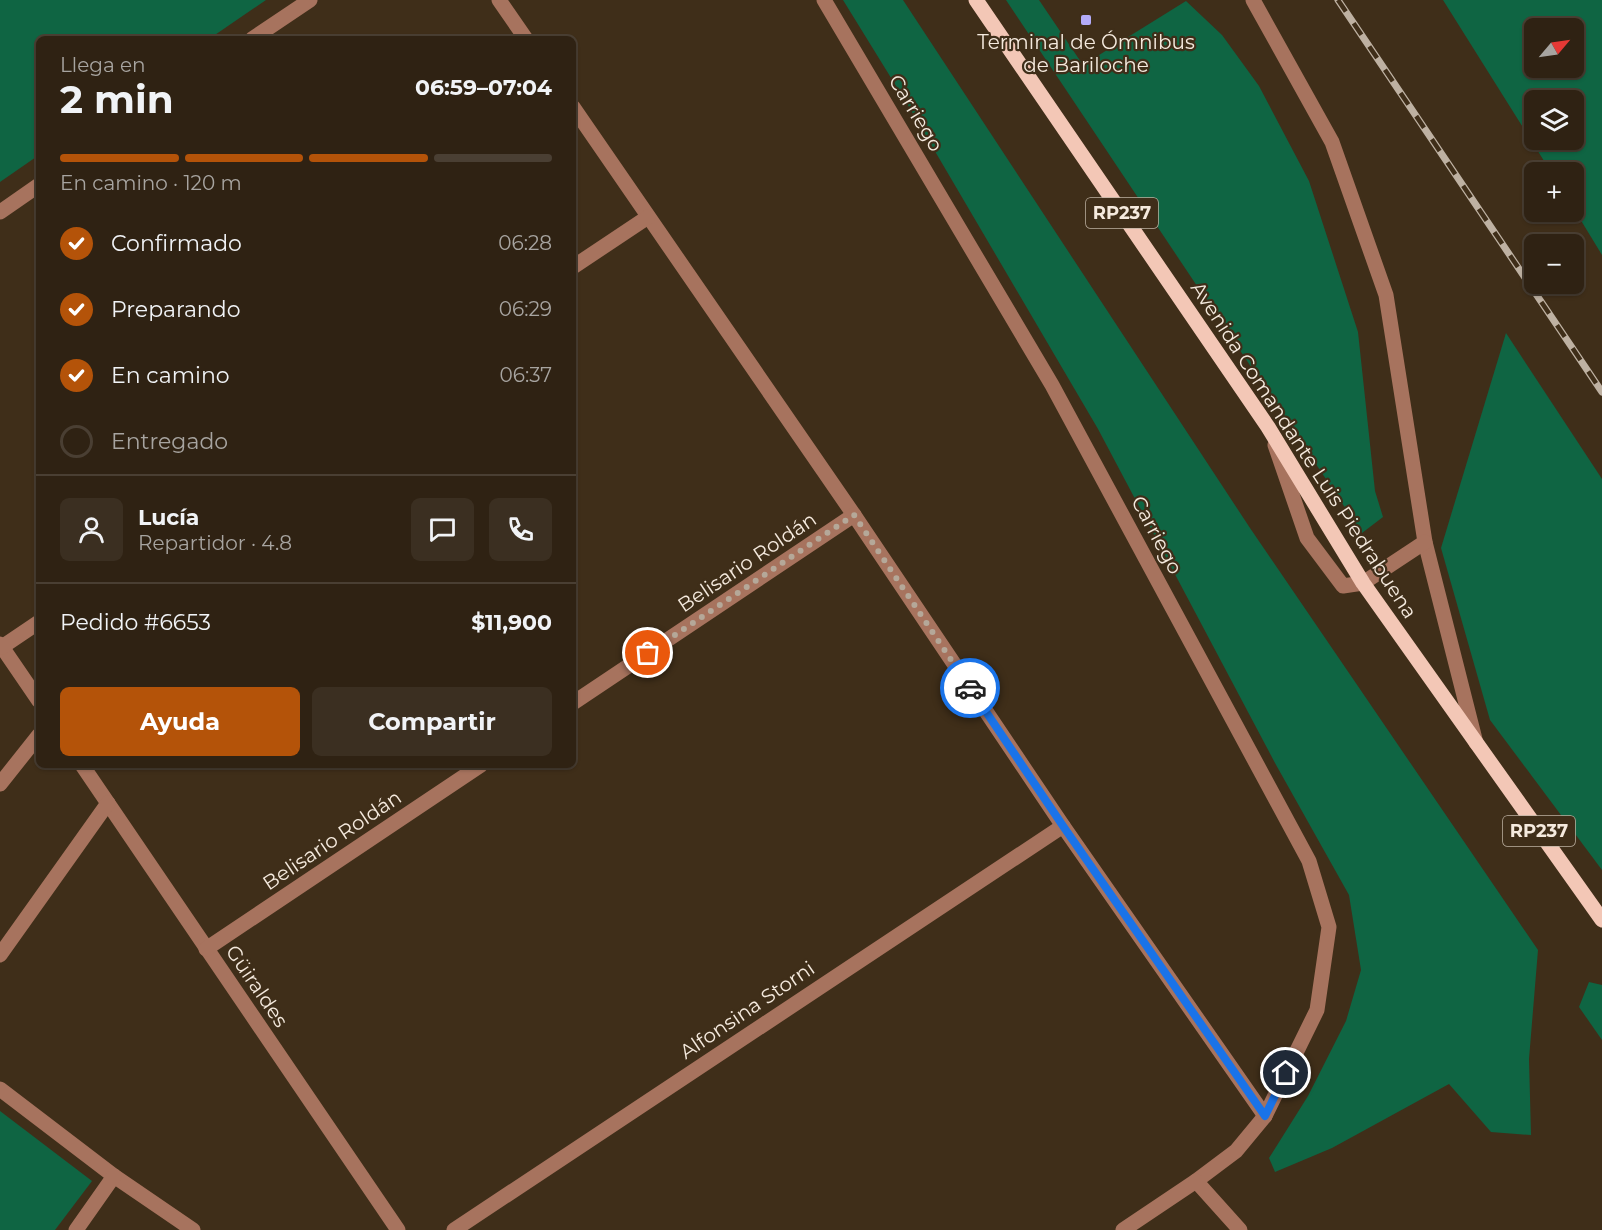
<!DOCTYPE html>
<html lang="es">
<meta charset="utf-8">
<style>
:root{--surface:#2f2213;--page:#3b2f21;--text:#f1f3f6;--muted:#a7a4a0;--line:#4a3f33;--accent:#b45309}
body{margin:0;font-family:Montserrat,sans-serif;background:var(--page);color:var(--text);height:100vh;display:flex;flex-direction:column;font-size:22px;white-space:nowrap}
*{box-sizing:border-box;margin:0}
p{font-size:20px;color:var(--muted)}
.icon{flex:none;width:33px;height:33px;fill:none;stroke:currentColor;stroke-width:2;stroke-linecap:round;stroke-linejoin:round}
.map{position:relative;flex:1;overflow:hidden}
.panel{position:absolute;left:36px;top:36px;width:540px;height:732px;display:flex;flex-direction:column;background:var(--surface);border-radius:9px;box-shadow:0 2px 4px #0004,0 0 0 2px var(--line)}
.panel>*{flex:none}
.needle{width:39px;rotate:61deg}
.fabs{position:absolute;left:1524px;top:18px;display:grid;gap:12px}
.fabs a{display:grid;place-items:center;width:60px;height:60px;border-radius:9px;background:var(--surface);box-shadow:0 2px 4px #0004,0 0 0 2px var(--line);font-size:30px}
.pin{position:absolute;display:grid;place-items:center;width:51px;height:51px;color:#fff;margin:-26px;border:3px solid #fff;border-radius:50%;box-shadow:0 2px 6px #0007}
.courier{position:absolute;display:grid;place-items:center;width:60px;height:60px;margin:-30px;border:4px solid #1a73e8;border-radius:50%;background:#fff;color:#222;box-shadow:0 2px 8px #0007}
.headline em{font-style:normal;font-weight:700}
.headline div{display:flex;flex-direction:column-reverse}
.headline{display:flex;align-items:center;justify-content:space-between;height:102px;padding:0 24px}
h1{font-size:39px;font-weight:700;line-height:45px}
.bar{display:grid;grid-template-columns:repeat(4,1fr);gap:9px 6px;align-content:center;height:72px;padding:0 24px}
.bar i{height:8px;border-radius:4px;background:var(--line)}
.bar .current{background:var(--accent)}
.bar p{grid-column:span 4}
.line{display:flex;align-items:center;gap:15px;padding:0 24px;border-top:2px solid var(--line)}
.line div{flex:1}
.round{display:grid;place-items:center;flex:none;width:63px;height:63px;border-radius:9px;background:var(--page)}
ol{padding:0 24px;list-style:none}
li{display:flex;align-items:center;gap:18px;height:66px}
li p{margin-inline-start:auto}
li .icon{padding:6px;border-radius:50%;background:var(--accent);color:#fff;stroke-width:4}
li:last-child{color:var(--muted)}
li i{width:33px;height:33px;border:3px solid var(--line);border-radius:50%}
.button{display:flex;gap:12px;margin-top:auto;padding:12px 24px}
.button a{flex:1;height:69px;border-radius:9px;background:var(--accent);color:#fff;font-size:24px;font-weight:700;line-height:69px;text-align:center}
.button a+a{background:var(--page);color:var(--text)}
.map>svg:first-child{display:block}
.green{fill:#0f6543;fill-rule:evenodd}
.lines{fill:none;stroke-linecap:round;stroke-linejoin:round}
.minor{stroke:#a7735e;stroke-width:15}
.major{stroke:#f3c7b6;stroke-width:15}
.rail-casing{stroke:#beb1a2;stroke-width:7}
.rail{stroke:#3f2e19;stroke-width:4.5;stroke-dasharray:14;stroke-linecap:butt}
.done{stroke:#b5a899;stroke-width:6;stroke-dasharray:0 10.8}
.route{stroke:#1a73e8;stroke-width:8}
.poi-dot{fill:#b4acf9;stroke:#3f2e19;stroke-width:2}
.labels{text-anchor:middle;dominant-baseline:central;stroke-width:4.5;stroke-linejoin:round;paint-order:stroke}
.shield{fill:#3f2e19;stroke:#beb2a3;stroke-width:1.5}
.shield-label{font-size:18px;font-weight:bold;fill:#f5eade}
.poi-label{font-size:20px;fill:#f5eade;stroke:#3f2e19}
.street-label{font-size:20px;fill:#f5eade;stroke:#3f2e19}
</style>
<div class="map">
<svg width="1602" height="1230" viewBox="0 0 1602 1230">
<rect width="100%" height="100%" fill="#3f2e19"/>
<g class="green">
<polygon points="0,0 266,0 209,39 39,39 39,155 0,182"/>
<polygon points="843,0 903,0 1250,528 1538,950 1529,1059 1531,1135 1491,1132 1449,1084 1332,1148 1275,1172 1269,1158 1308,1096 1346,1021 1361,970 1349,895 1275,763 1098,429 909,107"/>
<polygon points="1006,0 1039,0 1083,65 1186,1 1222,35 1259,86 1309,181 1358,332 1375,491 1383,517 1362,533"/>
<path d="M1443 0H1602V255L1574 209V172H1551ZM1574 28V68H1534V28ZM1574 100V140H1534V100Z"/>
<polygon points="1506,333 1602,479 1602,870 1490,720 1441,548"/>
<polygon points="1589,982 1602,985 1602,1040 1579,1007"/>
<polygon points="0,1111 92,1181 55,1230 0,1230"/>
</g>
<g class="lines">
<g class="minor">
<polyline points="499,0 526,39"/>
<polyline points="824,0 1052,385 1309,861 1329,927 1317,1010 1265,1116 1236,1151 1196,1181 1123,1230"/>
<polyline points="1253,0 1332,142 1386,295 1425,542 1476,743"/>
<polyline points="252,39 310,0"/>
<polyline points="573,107 854,515 1063,826 1265,1116"/>
<polyline points="0,212 39,185"/>
<polyline points="573,267 648,217"/>
<polyline points="1275,445 1307,538 1343,586 1363,583 1425,542"/>
<polyline points="0,644 39,701"/>
<polyline points="2,647 39,622"/>
<polyline points="573,703 854,515"/>
<polyline points="82,765 398,1230"/>
<polyline points="0,784 39,735"/>
<polyline points="206,949 481,765"/>
<polyline points="0,955 108,803"/>
<polyline points="0,1089 114,1176 193,1230"/>
<polyline points="1196,1181 1240,1230"/>
<polyline points="76,1230 114,1176"/>
<polyline points="454,1230 1063,826"/>
</g>
<polyline class="major" points="976,0 1268,427 1363,583 1602,920"/>
<g class="rail-casing">
<polyline id="rail" points="1338,0 1602,392"/>
</g>
<use href="#rail" class="rail"/>
</g>
<g class="lines">
<polyline class="done" points="648,653 854,515 970,688"/>
<polyline class="route" points="970,688 1063,826 1265,1116 1286,1073"/>
</g>
<rect class="poi-dot" x="1080" y="14" width="12" height="12" rx="3"/>
<g class="labels">
<g class="shield">
<rect x="1086" y="198" width="72" height="30" rx="4.5"/>
<rect x="1503" y="816" width="72" height="30" rx="4.5"/>
</g>
<g class="shield-label">
<text x="1122" y="213">RP237</text>
<text x="1539" y="831">RP237</text>
</g>
<g class="poi-label">
<text x="1086" y="42">Terminal de Ómnibus<tspan x="1086" dy="23">de Bariloche</tspan></text>
</g>
<g class="street-label">
<text transform="translate(916 113) rotate(59)">Carriego</text>
<text transform="translate(1304 450) rotate(57)">Avenida Comandante Luis Piedrabuena</text>
<text transform="translate(1157 535) rotate(62)">Carriego</text>
<text transform="translate(747 562) rotate(-34)">Belisario Roldán</text>
<text transform="translate(332 840) rotate(-34)">Belisario Roldán</text>
<text transform="translate(257 986) rotate(56)">Güiraldes</text>
<text transform="translate(747 1010) rotate(-34)">Alfonsina Storni</text>
</g>
</g>
</svg>
<div class="fabs">
<a><svg class="needle" viewBox="-14 -14 28 28"><path d="M0-13l5 13h-10z" fill="#e53935"/><path d="M0 13l5-13h-10z" fill="#a7a4a0"/></svg></a>
<a><svg class="icon" aria-label="layers" viewBox="0 0 24 24"><path d="M12 4l9 5-9 5-9-5zM3 14l9 5 9-5"/></svg></a>
<a>+</a>
<a>−</a>
</div>
<div class="pin" style="left:648px;top:653px;background:#ea580c"><svg class="icon" aria-label="bag" viewBox="0 0 24 24"><path d="M5 8h14l-1 12H6zM9 8a3 3 0 0 1 6 0"/></svg></div>
<div class="pin" style="left:1286px;top:1073px;background:#1f2937"><svg class="icon" aria-label="home" viewBox="0 0 24 24"><path d="M3 11l9-7 9 7M6 9v11h12V9"/></svg></div>
<div class="courier" style="left:970px;top:688px"><svg class="icon" aria-label="car" viewBox="0 0 24 24"><path d="M5 17H2v-5l4-1 3-4h7l3 4 3 1v5h-3M9 17h6M6 11h13"/><circle cx="7" cy="17" r="2"/><circle cx="17" cy="17" r="2"/></svg></div>
<section class="panel">
<div class="headline"><div><h1>2 min</h1><p>Llega en</p></div><em>06:59–07:04</em></div>
<div class="bar"><i class="current"></i><i class="current"></i><i class="current"></i><i></i><p>En camino · 120 m</p></div>
<ol>
<li><svg class="icon" aria-label="check" viewBox="0 0 24 24"><path d="M5 12l5 5 9-10"/></svg>Confirmado<p>06:28</p></li>
<li><svg class="icon" aria-label="check" viewBox="0 0 24 24"><path d="M5 12l5 5 9-10"/></svg>Preparando<p>06:29</p></li>
<li><svg class="icon" aria-label="check" viewBox="0 0 24 24"><path d="M5 12l5 5 9-10"/></svg>En camino<p>06:37</p></li>
<li><i></i>Entregado</li>
</ol>
<div class="line" style="height:108px"><a class="round"><svg class="icon" aria-label="person" viewBox="0 0 24 24"><circle cx="12" cy="8" r="4"/><path d="M4 21q1-7 8-7t8 7"/></svg></a><div><b>Lucía</b><p>Repartidor · 4.8</p></div><a class="round"><svg class="icon" aria-label="chat" viewBox="0 0 24 24"><path d="M4 5h16v11H9l-5 4z"/></svg></a><a class="round"><svg class="icon" aria-label="phone" viewBox="0 0 24 24"><path d="M5 4h4l2 5-3 2q2 4 5 5l2-3 5 2v4C11 20 4 13 5 4z"/></svg></a></div>
<div class="line" style="height:78px"><div>Pedido #6653</div><b>$11,900</b></div>
<div class="button"><a>Ayuda</a><a>Compartir</a></div>
</section>
</div>
